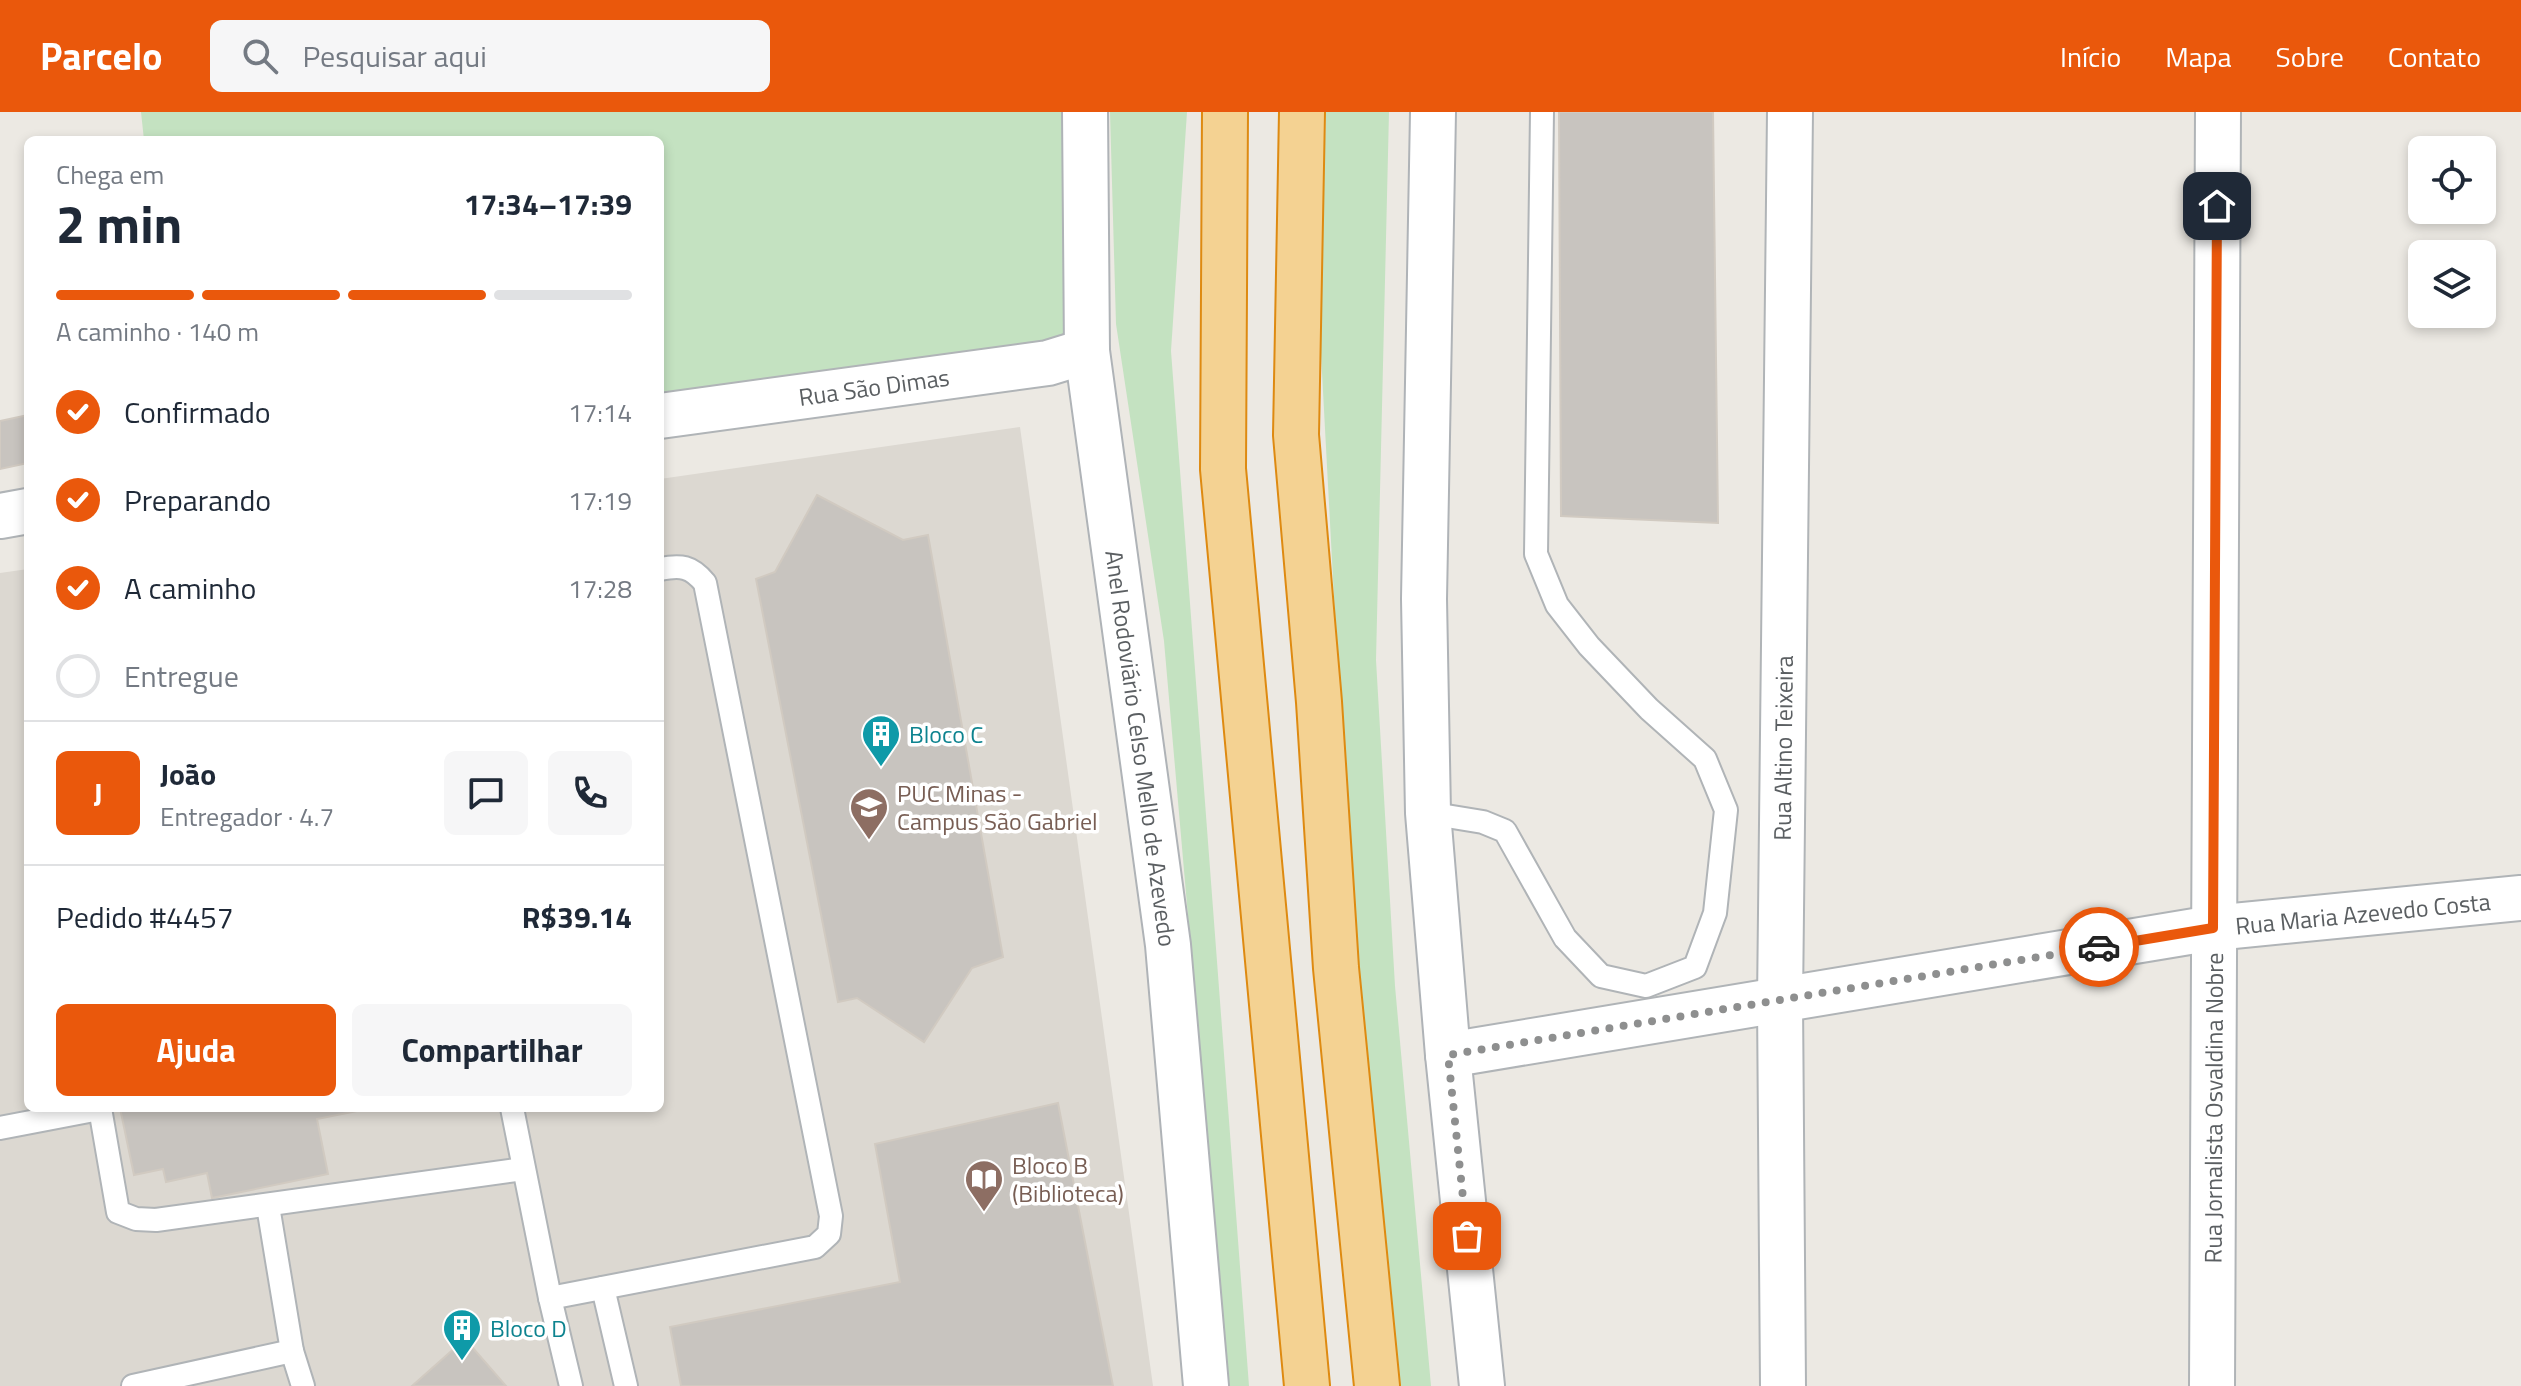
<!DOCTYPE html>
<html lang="pt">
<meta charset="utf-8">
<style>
:root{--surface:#fff;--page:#f6f6f7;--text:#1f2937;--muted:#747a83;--line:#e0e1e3;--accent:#ea580c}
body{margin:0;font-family:"Titillium Web",sans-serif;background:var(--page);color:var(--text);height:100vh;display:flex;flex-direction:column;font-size:30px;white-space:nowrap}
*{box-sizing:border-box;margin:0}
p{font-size:26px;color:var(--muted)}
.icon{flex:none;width:44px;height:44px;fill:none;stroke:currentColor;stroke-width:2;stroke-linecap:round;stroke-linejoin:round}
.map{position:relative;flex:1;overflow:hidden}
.details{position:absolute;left:24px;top:24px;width:640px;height:976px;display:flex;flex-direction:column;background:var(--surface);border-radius:12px;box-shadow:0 4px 12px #0003}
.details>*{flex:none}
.buttons{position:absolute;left:2408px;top:24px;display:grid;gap:16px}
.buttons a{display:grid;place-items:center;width:88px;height:88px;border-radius:12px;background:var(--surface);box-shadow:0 4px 12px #0003;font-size:40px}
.pin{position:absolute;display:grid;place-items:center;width:68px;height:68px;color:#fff;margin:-34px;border-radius:16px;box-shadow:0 4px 12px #0006}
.courier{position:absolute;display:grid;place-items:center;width:80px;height:80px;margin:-40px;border:6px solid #ea580c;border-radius:50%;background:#fff;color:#222;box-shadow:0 2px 10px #0007}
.overview em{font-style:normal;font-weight:700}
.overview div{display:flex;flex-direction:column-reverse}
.overview{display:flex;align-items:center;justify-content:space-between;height:136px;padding:0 32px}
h1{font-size:52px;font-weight:700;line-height:60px}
.bar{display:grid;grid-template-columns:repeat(4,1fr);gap:12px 8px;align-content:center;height:96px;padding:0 32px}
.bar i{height:10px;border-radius:6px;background:var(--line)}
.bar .selected{background:var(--accent)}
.bar p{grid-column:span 4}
.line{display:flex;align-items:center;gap:20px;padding:0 32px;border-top:2px solid var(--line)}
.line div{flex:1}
.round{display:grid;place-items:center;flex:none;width:84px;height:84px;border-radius:12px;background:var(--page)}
ol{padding:0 32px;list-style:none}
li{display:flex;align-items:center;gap:24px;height:88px}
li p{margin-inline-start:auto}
li .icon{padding:8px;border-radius:50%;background:var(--accent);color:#fff;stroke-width:4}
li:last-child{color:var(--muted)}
li i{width:44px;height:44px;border:4px solid var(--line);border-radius:50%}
.button{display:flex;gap:16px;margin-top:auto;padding:16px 32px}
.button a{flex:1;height:92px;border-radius:12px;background:var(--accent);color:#fff;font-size:32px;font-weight:700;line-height:92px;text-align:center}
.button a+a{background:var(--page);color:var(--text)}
header{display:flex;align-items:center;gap:48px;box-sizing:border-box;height:112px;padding:0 40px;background:var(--accent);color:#fff}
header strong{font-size:38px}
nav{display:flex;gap:44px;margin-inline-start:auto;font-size:28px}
.search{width:560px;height:72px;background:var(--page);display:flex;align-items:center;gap:20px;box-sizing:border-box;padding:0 28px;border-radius:12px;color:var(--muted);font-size:30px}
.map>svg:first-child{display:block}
.education{fill:#dcd8d1}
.green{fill:#c4e2c1}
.building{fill:#c8c4bf;stroke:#d1cac1;stroke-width:2}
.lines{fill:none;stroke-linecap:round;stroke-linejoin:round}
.lane-casing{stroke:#b0b4b7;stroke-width:26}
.street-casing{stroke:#b0b4b7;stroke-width:48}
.secondary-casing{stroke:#afb3b7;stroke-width:48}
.highway-casing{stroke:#de8a11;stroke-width:48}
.lane{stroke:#fff;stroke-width:22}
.street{stroke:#fff;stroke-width:44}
.secondary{stroke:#fff;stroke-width:44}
.highway{stroke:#f4d292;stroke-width:44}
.done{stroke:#8e8f8f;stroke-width:8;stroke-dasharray:0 14.4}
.route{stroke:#ea580c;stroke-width:10}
.labels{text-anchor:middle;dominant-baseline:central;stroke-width:7;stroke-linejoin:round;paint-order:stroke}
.street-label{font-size:24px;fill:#5b5f62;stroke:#fff}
.culture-label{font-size:24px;fill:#0d838f;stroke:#fff;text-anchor:start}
.education-label{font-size:24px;fill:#785e54;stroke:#fff;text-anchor:start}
</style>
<header>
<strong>Parcelo</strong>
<div class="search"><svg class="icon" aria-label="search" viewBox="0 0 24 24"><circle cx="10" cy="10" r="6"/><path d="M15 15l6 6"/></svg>Pesquisar aqui</div>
<nav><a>Início</a><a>Mapa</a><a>Sobre</a><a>Contato</a></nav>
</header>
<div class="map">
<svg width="2521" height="1274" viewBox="0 0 2521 1274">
<rect width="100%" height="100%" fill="#ece9e3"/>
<polygon class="education" points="1020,315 1153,1274 0,1274 0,461 28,457 28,996 660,996 660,367"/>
<g class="green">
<polygon points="141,0 1085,0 1087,239 660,301 660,28 144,28"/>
<polygon points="1110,0 1187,0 1171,239 1249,1274 1229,1274 1164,529 1116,212"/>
<polygon points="1326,0 1389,0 1376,548 1395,874 1431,1274 1399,1274 1370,1003 1340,598 1319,204"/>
</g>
<g class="building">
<polygon points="1559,0 1713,0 1718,411 1561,404"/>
<polygon points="28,303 28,351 0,357 0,309"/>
<polygon points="817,383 903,428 928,423 1003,845 972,856 924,930 857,886 838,890 756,467 775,460"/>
<polygon points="1058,991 1113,1274 681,1274 670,1215 900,1170 875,1032"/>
<polygon points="120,996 372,996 317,1007 328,1062 212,1086 207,1061 166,1070 163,1057 134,1063"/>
<polygon points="465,1227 506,1274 412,1274"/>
</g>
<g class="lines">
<g class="lane-casing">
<g id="lane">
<polyline points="1428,701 1483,710 1505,719 1565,826 1601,864 1646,874 1695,855 1715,801 1726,698 1705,647 1649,597 1589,534 1557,493 1536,442 1542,0"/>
<polyline points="512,996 550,1186 571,1274"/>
<polyline points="0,1016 94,998 101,1002 118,1100 136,1107 156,1108 523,1057"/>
<polyline points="603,1176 626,1274"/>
<path d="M550 1186 815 1135 829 1122 831 1104 705 471C691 454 681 453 660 457"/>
<polyline points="292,1239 303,1274"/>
<polyline points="133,1274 292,1239 268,1094"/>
</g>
</g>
<g class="street-casing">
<g id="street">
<path id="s1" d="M660 304 1048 251 1087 239"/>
<polyline points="0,404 28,399"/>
<path id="s2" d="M1448 943 2213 816 2521 786"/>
<path id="s3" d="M1783 1274 1780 889 1790 0"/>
<path id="s4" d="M2212 1274 2218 0"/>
</g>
</g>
<g class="secondary-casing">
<g id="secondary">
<path id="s5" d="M1085 0 1087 239 1168 833 1206 1274"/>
<polyline points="1433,0 1424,487 1428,701 1448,943 1482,1274"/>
</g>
</g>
<g class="highway-casing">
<g id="highway">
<polyline points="1225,0 1223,357 1307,1274"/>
<polyline points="1302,0 1296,323 1319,590 1336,856 1377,1274"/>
</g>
</g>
<use href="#lane" class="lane"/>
<use href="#street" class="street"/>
<use href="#secondary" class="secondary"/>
<use href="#highway" class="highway"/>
</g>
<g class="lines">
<polyline class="done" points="1467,1124 1448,943 2099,835"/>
<polyline class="route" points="2099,835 2213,816 2217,94"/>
</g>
<defs>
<g id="building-pin" transform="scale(2)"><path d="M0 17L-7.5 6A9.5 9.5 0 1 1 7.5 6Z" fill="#0f9aa8" stroke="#fff"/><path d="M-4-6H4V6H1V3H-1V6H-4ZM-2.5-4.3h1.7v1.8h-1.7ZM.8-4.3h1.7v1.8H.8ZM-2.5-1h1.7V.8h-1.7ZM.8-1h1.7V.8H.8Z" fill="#fff"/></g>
<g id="university-pin" transform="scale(2)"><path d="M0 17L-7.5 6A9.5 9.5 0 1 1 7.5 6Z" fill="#8d6e63" stroke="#fff"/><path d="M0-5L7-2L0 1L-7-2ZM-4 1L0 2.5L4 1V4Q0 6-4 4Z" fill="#fff"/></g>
<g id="library-pin" transform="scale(2)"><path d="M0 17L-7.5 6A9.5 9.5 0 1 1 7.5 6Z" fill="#8d6e63" stroke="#fff"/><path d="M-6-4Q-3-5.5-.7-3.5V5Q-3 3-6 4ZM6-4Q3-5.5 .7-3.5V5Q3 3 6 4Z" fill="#fff"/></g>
</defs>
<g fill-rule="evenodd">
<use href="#building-pin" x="881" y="622"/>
<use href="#university-pin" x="869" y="695"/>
<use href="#library-pin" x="984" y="1067"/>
<use href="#building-pin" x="462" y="1216"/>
</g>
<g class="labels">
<g class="street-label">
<text stroke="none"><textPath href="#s1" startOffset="216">Rua São Dimas</textPath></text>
<text stroke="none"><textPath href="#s5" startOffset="640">Anel Rodoviário Celso Mello de Azevedo</textPath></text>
<text stroke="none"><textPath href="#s3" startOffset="638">Rua Altino Teixeira</textPath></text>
<text stroke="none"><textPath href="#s2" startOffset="926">Rua Maria Azevedo Costa</textPath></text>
<text stroke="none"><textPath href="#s4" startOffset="278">Rua Jornalista Osvaldina Nobre</textPath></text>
</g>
<g class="culture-label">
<text x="909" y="622">Bloco C</text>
<text x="490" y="1216">Bloco D</text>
</g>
<g class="education-label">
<text x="897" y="681">PUC Minas -<tspan x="897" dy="28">Campus São Gabriel</tspan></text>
<text x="1012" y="1053">Bloco B<tspan x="1012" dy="28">(Biblioteca)</tspan></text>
</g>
</g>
</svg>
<div class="buttons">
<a><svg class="icon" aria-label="locate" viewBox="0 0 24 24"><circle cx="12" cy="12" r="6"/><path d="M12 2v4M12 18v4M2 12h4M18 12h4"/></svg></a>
<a><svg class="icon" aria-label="layers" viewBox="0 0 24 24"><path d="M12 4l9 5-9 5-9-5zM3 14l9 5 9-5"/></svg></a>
</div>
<div class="pin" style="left:1467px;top:1124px;background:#ea580c"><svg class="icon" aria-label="bag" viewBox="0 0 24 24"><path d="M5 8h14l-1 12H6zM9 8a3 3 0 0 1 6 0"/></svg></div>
<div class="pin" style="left:2217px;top:94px;background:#1f2937"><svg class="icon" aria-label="home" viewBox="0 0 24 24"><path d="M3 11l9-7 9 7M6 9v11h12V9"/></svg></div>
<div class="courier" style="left:2099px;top:835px"><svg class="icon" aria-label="car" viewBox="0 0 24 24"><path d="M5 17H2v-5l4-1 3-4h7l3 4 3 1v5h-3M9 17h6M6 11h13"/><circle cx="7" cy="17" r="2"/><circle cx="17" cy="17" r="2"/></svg></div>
<section class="details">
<div class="overview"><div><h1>2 min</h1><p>Chega em</p></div><em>17:34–17:39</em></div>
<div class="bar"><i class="selected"></i><i class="selected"></i><i class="selected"></i><i></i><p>A caminho · 140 m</p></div>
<ol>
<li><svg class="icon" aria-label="check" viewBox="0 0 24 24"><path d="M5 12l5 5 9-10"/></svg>Confirmado<p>17:14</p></li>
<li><svg class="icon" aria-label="check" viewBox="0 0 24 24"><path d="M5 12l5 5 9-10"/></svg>Preparando<p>17:19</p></li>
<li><svg class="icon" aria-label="check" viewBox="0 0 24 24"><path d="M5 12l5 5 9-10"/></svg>A caminho<p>17:28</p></li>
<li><i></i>Entregue</li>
</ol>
<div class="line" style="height:144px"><b class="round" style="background:var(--accent);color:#fff">J</b><div><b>João</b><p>Entregador · 4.7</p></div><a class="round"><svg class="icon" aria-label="chat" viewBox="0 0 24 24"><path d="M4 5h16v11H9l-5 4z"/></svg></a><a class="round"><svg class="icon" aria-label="phone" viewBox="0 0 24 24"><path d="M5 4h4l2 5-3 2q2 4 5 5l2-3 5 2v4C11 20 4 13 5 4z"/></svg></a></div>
<div class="line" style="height:104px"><div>Pedido #4457</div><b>R$39.14</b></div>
<div class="button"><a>Ajuda</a><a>Compartilhar</a></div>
</section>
</div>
